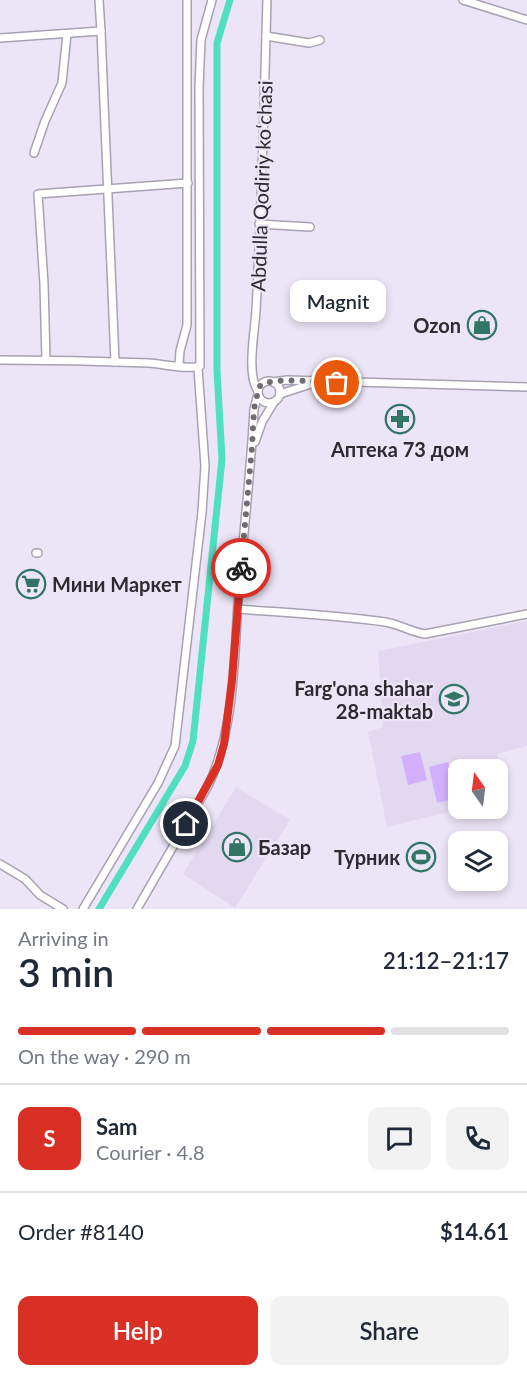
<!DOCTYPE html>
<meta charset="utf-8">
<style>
:root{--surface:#fff;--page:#f2f2f3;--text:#1f2937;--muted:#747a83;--line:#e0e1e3;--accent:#d93025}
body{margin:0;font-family:Lato,sans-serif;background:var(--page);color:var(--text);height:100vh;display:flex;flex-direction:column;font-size:22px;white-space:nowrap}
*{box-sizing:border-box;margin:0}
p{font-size:20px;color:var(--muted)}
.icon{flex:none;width:33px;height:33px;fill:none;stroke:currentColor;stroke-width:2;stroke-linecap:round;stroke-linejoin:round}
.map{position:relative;height:909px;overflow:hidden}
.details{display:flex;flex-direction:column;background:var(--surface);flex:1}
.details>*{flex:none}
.needle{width:39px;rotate:346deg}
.controls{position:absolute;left:448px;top:759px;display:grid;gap:12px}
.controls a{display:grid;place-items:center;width:60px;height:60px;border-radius:12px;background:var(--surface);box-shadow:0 3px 9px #0003;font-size:30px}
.pin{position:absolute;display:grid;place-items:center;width:51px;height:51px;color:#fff;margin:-26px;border:3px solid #fff;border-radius:50%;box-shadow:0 2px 6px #0007}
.courier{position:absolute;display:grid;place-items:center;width:60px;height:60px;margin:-30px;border:4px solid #d93025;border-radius:50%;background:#fff;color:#222;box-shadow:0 2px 8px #0007}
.bubble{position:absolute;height:42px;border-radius:12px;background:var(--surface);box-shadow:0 3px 9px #0003;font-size:20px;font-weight:600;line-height:42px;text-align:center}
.overview em{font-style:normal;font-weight:600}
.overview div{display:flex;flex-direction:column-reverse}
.overview{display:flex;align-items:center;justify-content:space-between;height:102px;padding:0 18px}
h1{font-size:39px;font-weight:600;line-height:45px}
.bar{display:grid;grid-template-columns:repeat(4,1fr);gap:9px 6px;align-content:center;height:72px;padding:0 18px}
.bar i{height:8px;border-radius:4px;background:var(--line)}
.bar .current{background:var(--accent)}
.bar p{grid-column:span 4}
.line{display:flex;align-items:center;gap:15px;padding:0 18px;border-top:2px solid var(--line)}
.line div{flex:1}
.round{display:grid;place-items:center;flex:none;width:63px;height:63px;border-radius:12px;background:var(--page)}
.action{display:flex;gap:12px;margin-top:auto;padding:12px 18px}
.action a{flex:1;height:69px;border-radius:12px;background:var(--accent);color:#fff;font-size:24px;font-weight:600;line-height:69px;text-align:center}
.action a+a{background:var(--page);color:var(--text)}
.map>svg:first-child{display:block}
.built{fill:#e2d9f1}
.pitch{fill:#d2b0fe}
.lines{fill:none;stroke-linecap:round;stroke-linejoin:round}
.canal{stroke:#50dfc1;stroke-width:7}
.minor-casing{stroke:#a7a1b1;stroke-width:10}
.minor{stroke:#fff;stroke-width:7}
.done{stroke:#706c76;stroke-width:6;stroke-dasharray:0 10.8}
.route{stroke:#d93025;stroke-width:8}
.labels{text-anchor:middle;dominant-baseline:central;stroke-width:4.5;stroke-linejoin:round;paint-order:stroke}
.street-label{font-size:20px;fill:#2d2b31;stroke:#ece5f7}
.poi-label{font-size:20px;font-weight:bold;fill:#2d2b31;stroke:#ece5f7;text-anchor:end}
</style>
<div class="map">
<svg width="527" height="909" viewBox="0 0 527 909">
<rect width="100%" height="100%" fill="#ece5f7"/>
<g class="built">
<polygon points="527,621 527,746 497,754 507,797 498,799 498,770 459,770 459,808 461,809 387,827 368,732 383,727 378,651"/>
<polygon points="236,787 290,820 235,908 183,874"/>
</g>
<g class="pitch">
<polygon points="420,752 427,780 408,785 401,756"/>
<polygon points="448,762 457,798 437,803 429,767"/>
</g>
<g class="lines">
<polyline class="canal" points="99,909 185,766 193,741 222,459 217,371 217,43 230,0"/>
<g class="minor-casing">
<g id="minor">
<polyline points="463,0 527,20"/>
<polyline points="101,31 115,362"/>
<polyline points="266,36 309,43 320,40"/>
<polyline points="0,38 101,31 99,0"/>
<polyline points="34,153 45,121 62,83 67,34"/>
<polyline points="259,224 310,227"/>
<path d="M0 360C50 360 99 361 149 363 162 364 190 370 199 366"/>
<polyline points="46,360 44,284 38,194 188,183"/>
<polyline points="179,365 180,351 187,325 187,0"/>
<polyline points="200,366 199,87 201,40 212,0"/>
<circle cx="269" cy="392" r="11"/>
<polyline points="273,382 287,380 527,387"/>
<path d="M258 391C246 375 255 330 256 310 262 207 264 103 267 0"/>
<polyline points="280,394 311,384"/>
<polyline points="255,442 262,422 274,402"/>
<polyline points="36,553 38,553"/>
<path d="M238 609C287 613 336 615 385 622 399 624 411 632 425 634L527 614"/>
<polyline points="0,864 25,879 40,895 63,909"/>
<polyline points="83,909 158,783 175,746 202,512 205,466 198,368"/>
<path d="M137 909 208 786C236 727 234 652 239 588 244 528 251 469 254 409L258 394"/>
</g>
</g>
<use href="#minor" class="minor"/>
</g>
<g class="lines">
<path class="done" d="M241 568 252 447 254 409 259 387C271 375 319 383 337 383"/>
<polyline class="route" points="186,824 218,765 224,744 232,681 241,568"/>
</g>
<defs>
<g id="shop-ring" transform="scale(1.5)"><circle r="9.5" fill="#ece5f7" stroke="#327566" stroke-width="1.5"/><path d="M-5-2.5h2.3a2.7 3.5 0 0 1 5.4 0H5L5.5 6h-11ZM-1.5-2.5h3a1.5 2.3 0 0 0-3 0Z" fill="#327566"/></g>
<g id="pharmacy-ring" transform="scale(1.5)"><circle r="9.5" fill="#ece5f7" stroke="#327566" stroke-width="1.5"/><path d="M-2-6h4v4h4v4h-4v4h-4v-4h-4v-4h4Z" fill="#327566"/></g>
<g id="supermarket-ring" transform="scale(1.5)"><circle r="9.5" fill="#ece5f7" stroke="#327566" stroke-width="1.5"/><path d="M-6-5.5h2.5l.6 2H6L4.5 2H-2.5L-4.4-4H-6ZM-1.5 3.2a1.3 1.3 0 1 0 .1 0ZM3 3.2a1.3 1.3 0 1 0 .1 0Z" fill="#327566"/></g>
<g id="school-ring" transform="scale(1.5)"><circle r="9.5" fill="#ece5f7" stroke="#327566" stroke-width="1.5"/><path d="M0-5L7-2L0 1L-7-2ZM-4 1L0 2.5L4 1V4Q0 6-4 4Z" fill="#327566"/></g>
<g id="stadium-ring" transform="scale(1.5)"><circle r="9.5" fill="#ece5f7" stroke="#327566" stroke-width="1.5"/><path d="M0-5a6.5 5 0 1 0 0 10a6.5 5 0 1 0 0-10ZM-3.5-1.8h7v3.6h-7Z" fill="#327566"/></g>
</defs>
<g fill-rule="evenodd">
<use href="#shop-ring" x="482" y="325"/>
<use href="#pharmacy-ring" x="400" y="419"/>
<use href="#supermarket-ring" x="31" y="584"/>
<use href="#school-ring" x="454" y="699"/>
<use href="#shop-ring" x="237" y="847"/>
<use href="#stadium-ring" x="421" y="857"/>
</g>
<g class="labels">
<g class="street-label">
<text transform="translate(261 186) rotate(-88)">Abdulla Qodiriy koʻchasi</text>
</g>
<g class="poi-label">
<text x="461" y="325">Ozon</text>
<text x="400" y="449" text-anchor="middle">Аптека 73 дом</text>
<text x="52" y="584" text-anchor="start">Мини Маркет</text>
<text x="433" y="688">Farg'ona shahar<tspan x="433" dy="23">28-maktab</tspan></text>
<text x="258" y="847" text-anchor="start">Базар</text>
<text x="400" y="857">Турник</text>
</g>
</g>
</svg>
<div class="controls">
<a><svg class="needle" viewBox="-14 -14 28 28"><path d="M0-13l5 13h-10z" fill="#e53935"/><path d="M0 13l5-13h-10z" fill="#747a83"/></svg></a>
<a><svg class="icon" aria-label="layers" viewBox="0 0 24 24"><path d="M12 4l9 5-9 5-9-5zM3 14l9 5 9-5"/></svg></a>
</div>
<div class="pin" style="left:337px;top:383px;background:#ea580c"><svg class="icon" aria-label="bag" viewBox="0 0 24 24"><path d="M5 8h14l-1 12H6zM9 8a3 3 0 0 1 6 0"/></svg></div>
<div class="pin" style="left:186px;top:824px;background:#1f2937"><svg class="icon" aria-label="home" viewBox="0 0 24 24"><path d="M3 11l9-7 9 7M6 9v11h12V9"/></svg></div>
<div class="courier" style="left:241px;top:568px"><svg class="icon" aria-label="bike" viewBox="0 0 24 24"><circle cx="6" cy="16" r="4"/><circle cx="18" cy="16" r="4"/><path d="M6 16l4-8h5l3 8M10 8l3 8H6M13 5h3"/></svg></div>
<div class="bubble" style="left:290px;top:280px;width:96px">Magnit</div>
</div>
<section class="details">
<div class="overview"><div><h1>3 min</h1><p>Arriving in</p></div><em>21:12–21:17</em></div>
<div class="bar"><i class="current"></i><i class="current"></i><i class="current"></i><i></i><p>On the way · 290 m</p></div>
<div class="line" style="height:108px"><b class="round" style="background:var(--accent);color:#fff">S</b><div><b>Sam</b><p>Courier · 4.8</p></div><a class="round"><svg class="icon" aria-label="chat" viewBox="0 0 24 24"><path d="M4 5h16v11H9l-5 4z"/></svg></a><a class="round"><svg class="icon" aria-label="phone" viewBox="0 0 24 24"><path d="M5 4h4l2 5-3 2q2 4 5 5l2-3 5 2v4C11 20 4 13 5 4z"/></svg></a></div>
<div class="line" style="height:78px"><div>Order #8140</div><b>$14.61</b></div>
<div class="action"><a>Help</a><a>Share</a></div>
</section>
